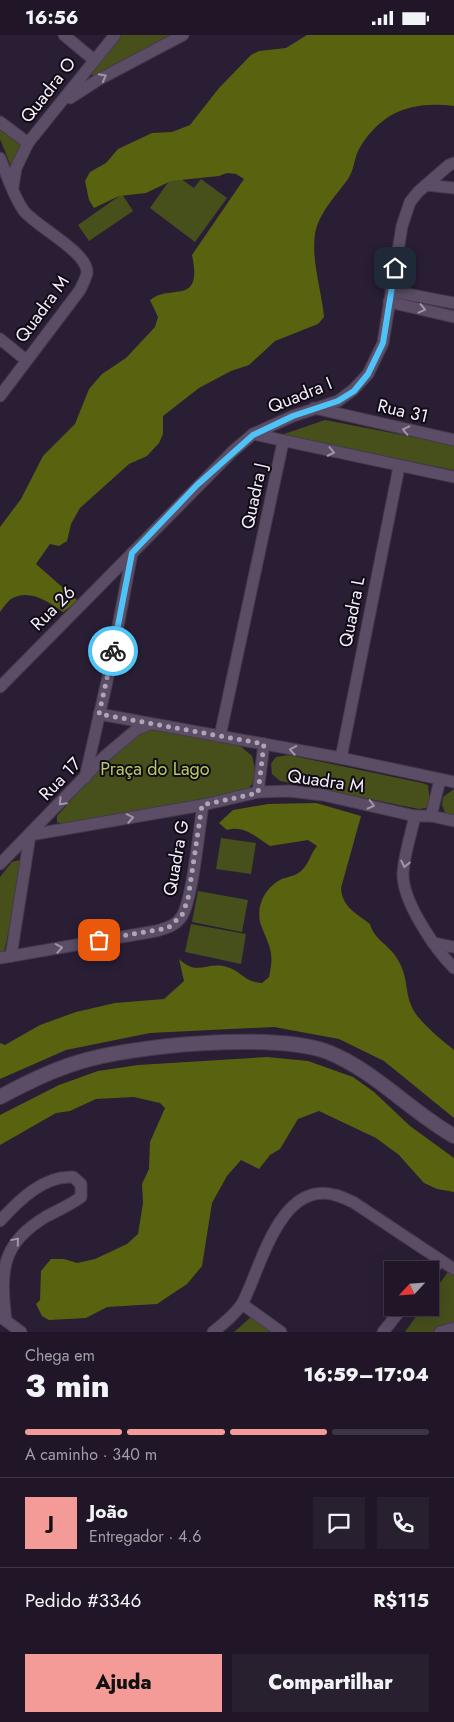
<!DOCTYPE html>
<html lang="pt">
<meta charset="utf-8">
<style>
:root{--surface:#201627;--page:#281f2f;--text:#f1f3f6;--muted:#a29fa7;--line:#3d3544;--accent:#f59b97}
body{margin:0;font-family:Jost,sans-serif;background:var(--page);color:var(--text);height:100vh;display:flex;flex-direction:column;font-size:19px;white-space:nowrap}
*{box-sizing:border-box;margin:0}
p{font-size:16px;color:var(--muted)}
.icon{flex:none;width:28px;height:28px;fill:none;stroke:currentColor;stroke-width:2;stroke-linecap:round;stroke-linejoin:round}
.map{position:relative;height:1297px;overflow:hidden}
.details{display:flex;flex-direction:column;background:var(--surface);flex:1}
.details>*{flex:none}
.needle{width:32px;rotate:244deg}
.tools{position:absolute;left:384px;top:1226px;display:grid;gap:10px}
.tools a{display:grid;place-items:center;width:55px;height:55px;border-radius:0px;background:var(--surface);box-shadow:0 5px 20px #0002,0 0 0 1px var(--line);font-size:25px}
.pin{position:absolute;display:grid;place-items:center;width:42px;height:42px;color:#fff;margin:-21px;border-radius:10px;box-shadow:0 2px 8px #0006}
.courier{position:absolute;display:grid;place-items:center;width:50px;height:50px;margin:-25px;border:4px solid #4fc3f7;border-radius:50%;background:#fff;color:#222;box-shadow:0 1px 6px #0007}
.summary em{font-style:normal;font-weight:800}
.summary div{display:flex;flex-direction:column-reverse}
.summary{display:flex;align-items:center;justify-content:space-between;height:85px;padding:0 25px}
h1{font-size:32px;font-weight:800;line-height:38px}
.bar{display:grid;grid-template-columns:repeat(4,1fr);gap:8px 5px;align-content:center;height:60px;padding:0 25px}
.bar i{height:6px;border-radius:4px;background:var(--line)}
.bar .on{background:var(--accent)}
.bar p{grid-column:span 4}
.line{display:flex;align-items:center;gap:12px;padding:0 25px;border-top:1px solid var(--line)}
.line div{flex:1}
.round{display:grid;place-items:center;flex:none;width:52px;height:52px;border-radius:0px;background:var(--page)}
.action{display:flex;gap:10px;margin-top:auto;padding:10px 25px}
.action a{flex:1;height:58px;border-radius:0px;background:var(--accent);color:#111;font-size:20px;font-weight:800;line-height:58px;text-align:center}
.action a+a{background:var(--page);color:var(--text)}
.status{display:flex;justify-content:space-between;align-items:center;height:35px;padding:0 25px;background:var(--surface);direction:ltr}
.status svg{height:14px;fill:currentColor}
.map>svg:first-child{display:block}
.green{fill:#474f1b}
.forest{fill:#58620f}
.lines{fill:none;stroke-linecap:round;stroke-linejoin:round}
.minor-casing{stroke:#453a4c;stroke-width:13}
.tertiary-casing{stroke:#453a4c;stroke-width:16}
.minor{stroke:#5b4d66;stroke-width:11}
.tertiary{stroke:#5b4d66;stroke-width:14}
.oneway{stroke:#a095aa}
.done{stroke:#aea5b6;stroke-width:5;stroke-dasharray:0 9}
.route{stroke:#4fc3f7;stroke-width:6}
.labels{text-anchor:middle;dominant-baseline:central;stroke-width:4;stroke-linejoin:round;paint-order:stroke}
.street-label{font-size:18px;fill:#f5edfc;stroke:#100b14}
.park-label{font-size:18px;fill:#b8c95f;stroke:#100b14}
</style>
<div class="status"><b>16:56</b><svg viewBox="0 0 49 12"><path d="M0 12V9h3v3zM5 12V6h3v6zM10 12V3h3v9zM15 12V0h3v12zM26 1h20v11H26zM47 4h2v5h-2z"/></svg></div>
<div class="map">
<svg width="454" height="1297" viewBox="0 0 454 1297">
<rect width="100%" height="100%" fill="#2a1e34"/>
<g class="green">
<polygon points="120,0 176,0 94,41 91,39"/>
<polygon points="0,89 26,108 15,129 10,129 0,104"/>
<polygon points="174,139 194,153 201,144 227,163 195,207 150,173"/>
<polygon points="122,159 133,176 89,206 78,190"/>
<polygon points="325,385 454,410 454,435 291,403 284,399"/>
<path d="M148 694 239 710 252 721 257 742 247 756 63 789 57 787V781C81 755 117 708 148 694Z"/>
<polygon points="289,720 422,748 428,750 430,767 426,773 419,774 280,746 272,739 271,729 276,722"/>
<polygon points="454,754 454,781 445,778 442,770 443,762"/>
<polygon points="221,803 256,808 251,839 216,834"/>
<polygon points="19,825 22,831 4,918 0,918 0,842 12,827"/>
<polygon points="198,856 248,865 242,897 192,887"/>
<polygon points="191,889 246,899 241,929 185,917"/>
<polygon points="450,1234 454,1236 454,1293 441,1297 405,1297 422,1273 430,1272 430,1262"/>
<polygon points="252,1281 278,1297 234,1297"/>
</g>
<g class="forest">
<path d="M307 0H454V71C411 66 380 77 358 116 354 125 354 135 348 144 336 161 319 177 315 199 311 225 322 257 324 282L318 289 275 306 249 330 231 336 199 353 163 381V399L159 408 147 421 129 429 80 473 71 489 67 506 59 511 50 509 36 529 78 566 63 577C49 567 29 553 11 564 7 567 3 573 0 577V492L21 464 43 421 75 389 89 354 102 339 126 323 155 292 158 282 150 265C171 248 203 272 192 220L244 144 236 139 227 138 219 141 171 146 146 158 119 161 94 173 89 165 85 146 90 137 106 128 118 114 152 98 172 97 190 90 219 53 251 20 259 16 286 13Z"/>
<path d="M316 768 361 781 341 853C342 872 356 878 370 889 374 905 390 910 398 925 408 942 405 955 411 970 416 985 442 1005 454 1015V1083L384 1026 339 1004 274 992 150 998 66 1015 0 1044V1008L5 1010 40 990 76 977 115 968 164 964 184 946 179 924C198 942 206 926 227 932 241 936 244 947 262 948L269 942C275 916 269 912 261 890 255 872 265 852 282 844 290 841 297 841 303 834 309 828 311 818 317 811L308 805 270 811C256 802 244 790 227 795L219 788 233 775 268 769Z"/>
<polygon points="267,1022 308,1026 353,1042 374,1057 410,1091 454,1123 454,1157 437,1154 424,1148 399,1120 376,1103 319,1076 298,1084 280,1114 270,1120 259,1134 241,1125 227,1141 212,1168 202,1231 187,1249 157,1269 107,1272 86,1283 49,1285 42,1281 36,1269 40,1265 41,1236 51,1224 64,1224 77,1228 95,1224 127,1209 138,1199 143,1168 142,1149 149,1134 150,1107 165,1073 160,1068 134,1062 96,1064 70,1076 56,1078 0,1110 0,1080 59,1050 98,1036 138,1030"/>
</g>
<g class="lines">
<g class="minor-casing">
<g id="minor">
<polyline points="64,0 94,25"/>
<polyline points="70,63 98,45 183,0"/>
<polyline points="0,87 28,108"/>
<path d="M0 123C7 140 13 161 24 176 37 192 87 217 87 237 87 242 82 250 80 255L0 361"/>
<polyline points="426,150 454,153"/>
<polyline points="13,152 16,133 28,108 115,0"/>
<polyline points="391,256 454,268"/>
<polyline points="389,267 454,282"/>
<polyline points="0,304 26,325"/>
<polyline points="314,373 454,405"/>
<polyline points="253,399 454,442"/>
<polyline points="0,652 232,417 253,399 293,381 338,366 353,355 368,339 383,308 402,191 410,167 418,157 449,130 454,128"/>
<polyline points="99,679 341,723 454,747"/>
<polyline points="220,701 283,407"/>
<polyline points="341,723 399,432"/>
<polyline points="85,743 110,633 132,518"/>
<polyline points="258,757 264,709"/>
<path d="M415 781C411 799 404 820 403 838 402 866 435 914 454 933"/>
<polyline points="431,781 440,745"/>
<polyline points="0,829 105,721 137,694 150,689"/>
<polyline points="433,908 454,912"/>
<polyline points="11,921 30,800 203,770 258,757 289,756 323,760 415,781 431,781 454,786"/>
<path d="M0 923 156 896C166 893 176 891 182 881 193 862 199 794 203 770"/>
<path d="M0 1186C18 1166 44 1140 73 1142L81 1149V1162C70 1170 59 1175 47 1181 1 1208 0 1235 6 1286"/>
<polyline points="430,1239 440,1225"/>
<polyline points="242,1269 281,1297"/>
<polyline points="1,1282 21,1297"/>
<path d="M213 1297C223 1289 237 1278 243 1267 261 1232 280 1145 335 1160 341 1161 347 1165 353 1167L454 1234"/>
<polyline points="383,1297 403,1272"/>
<polyline points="440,1297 454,1293"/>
</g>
</g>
<g class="tertiary-casing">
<path id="tertiary" d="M0 1062C24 1049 50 1036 76 1028 130 1010 275 997 328 1017 375 1036 410 1076 454 1101"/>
</g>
<use href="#minor" class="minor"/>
<use href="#tertiary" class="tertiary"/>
</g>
<defs><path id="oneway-chevron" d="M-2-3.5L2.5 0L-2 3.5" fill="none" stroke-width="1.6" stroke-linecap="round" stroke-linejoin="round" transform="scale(1.25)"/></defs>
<g class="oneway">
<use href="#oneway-chevron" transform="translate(103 42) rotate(-28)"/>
<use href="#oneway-chevron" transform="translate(422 274) rotate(13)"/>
<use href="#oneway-chevron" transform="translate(406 395) rotate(-167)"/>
<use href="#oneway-chevron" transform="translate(331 417) rotate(12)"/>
<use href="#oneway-chevron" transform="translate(293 715) rotate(-170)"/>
<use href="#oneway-chevron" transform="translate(62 767) rotate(134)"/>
<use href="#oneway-chevron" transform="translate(371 770) rotate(14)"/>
<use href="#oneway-chevron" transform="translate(130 783) rotate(-10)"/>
<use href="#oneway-chevron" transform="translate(405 829) rotate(102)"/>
<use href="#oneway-chevron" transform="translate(59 913) rotate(-10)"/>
<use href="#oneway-chevron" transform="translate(16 1206) rotate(-50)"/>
</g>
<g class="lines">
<polyline class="done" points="99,905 168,893 182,880 188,864 202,770 258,758 264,709 99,679 113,616"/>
<polyline class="route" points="113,616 132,518 197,450 253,400 293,381 338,366 354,356 368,339 383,308 395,233"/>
</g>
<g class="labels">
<g class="street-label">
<text transform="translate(48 55) rotate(-52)">Quadra O</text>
<text transform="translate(42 274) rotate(-54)">Quadra M</text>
<text transform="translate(300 360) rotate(-22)">Quadra I</text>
<text transform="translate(403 376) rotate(13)">Rua 31</text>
<text transform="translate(254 461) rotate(-78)">Quadra J</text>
<text transform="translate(53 573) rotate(-45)">Rua 26</text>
<text transform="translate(352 577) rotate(-79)">Quadra L</text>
<text transform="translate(60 744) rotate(-46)">Rua 17</text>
<text transform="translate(326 746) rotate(8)">Quadra M</text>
<text transform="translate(176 823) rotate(-80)">Quadra G</text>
</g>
<g class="park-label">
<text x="155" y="734">Praça do Lago</text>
</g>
</g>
</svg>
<div class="tools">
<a><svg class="needle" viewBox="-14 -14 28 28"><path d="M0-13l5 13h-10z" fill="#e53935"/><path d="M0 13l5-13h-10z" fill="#a29fa7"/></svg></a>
</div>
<div class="pin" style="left:99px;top:905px;background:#ea580c"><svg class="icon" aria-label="bag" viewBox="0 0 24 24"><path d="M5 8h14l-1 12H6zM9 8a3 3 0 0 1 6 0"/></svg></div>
<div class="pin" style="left:395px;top:233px;background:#1f2937"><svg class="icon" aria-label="home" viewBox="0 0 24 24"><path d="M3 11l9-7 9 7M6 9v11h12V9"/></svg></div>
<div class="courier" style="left:113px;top:616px"><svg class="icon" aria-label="bike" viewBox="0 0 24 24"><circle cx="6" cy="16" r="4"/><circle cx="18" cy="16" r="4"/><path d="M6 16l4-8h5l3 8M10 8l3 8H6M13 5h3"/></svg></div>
</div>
<section class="details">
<div class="summary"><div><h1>3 min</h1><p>Chega em</p></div><em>16:59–17:04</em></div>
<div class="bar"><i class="on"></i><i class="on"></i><i class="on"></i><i></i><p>A caminho · 340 m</p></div>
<div class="line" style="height:90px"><b class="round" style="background:var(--accent);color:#111">J</b><div><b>João</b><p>Entregador · 4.6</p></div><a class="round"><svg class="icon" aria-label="chat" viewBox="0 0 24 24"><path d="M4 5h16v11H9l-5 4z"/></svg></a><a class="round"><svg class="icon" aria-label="phone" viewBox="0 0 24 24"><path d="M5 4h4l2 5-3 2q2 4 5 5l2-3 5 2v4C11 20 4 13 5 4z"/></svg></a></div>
<div class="line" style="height:65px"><div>Pedido #3346</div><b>R$115</b></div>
<div class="action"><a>Ajuda</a><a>Compartilhar</a></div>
</section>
